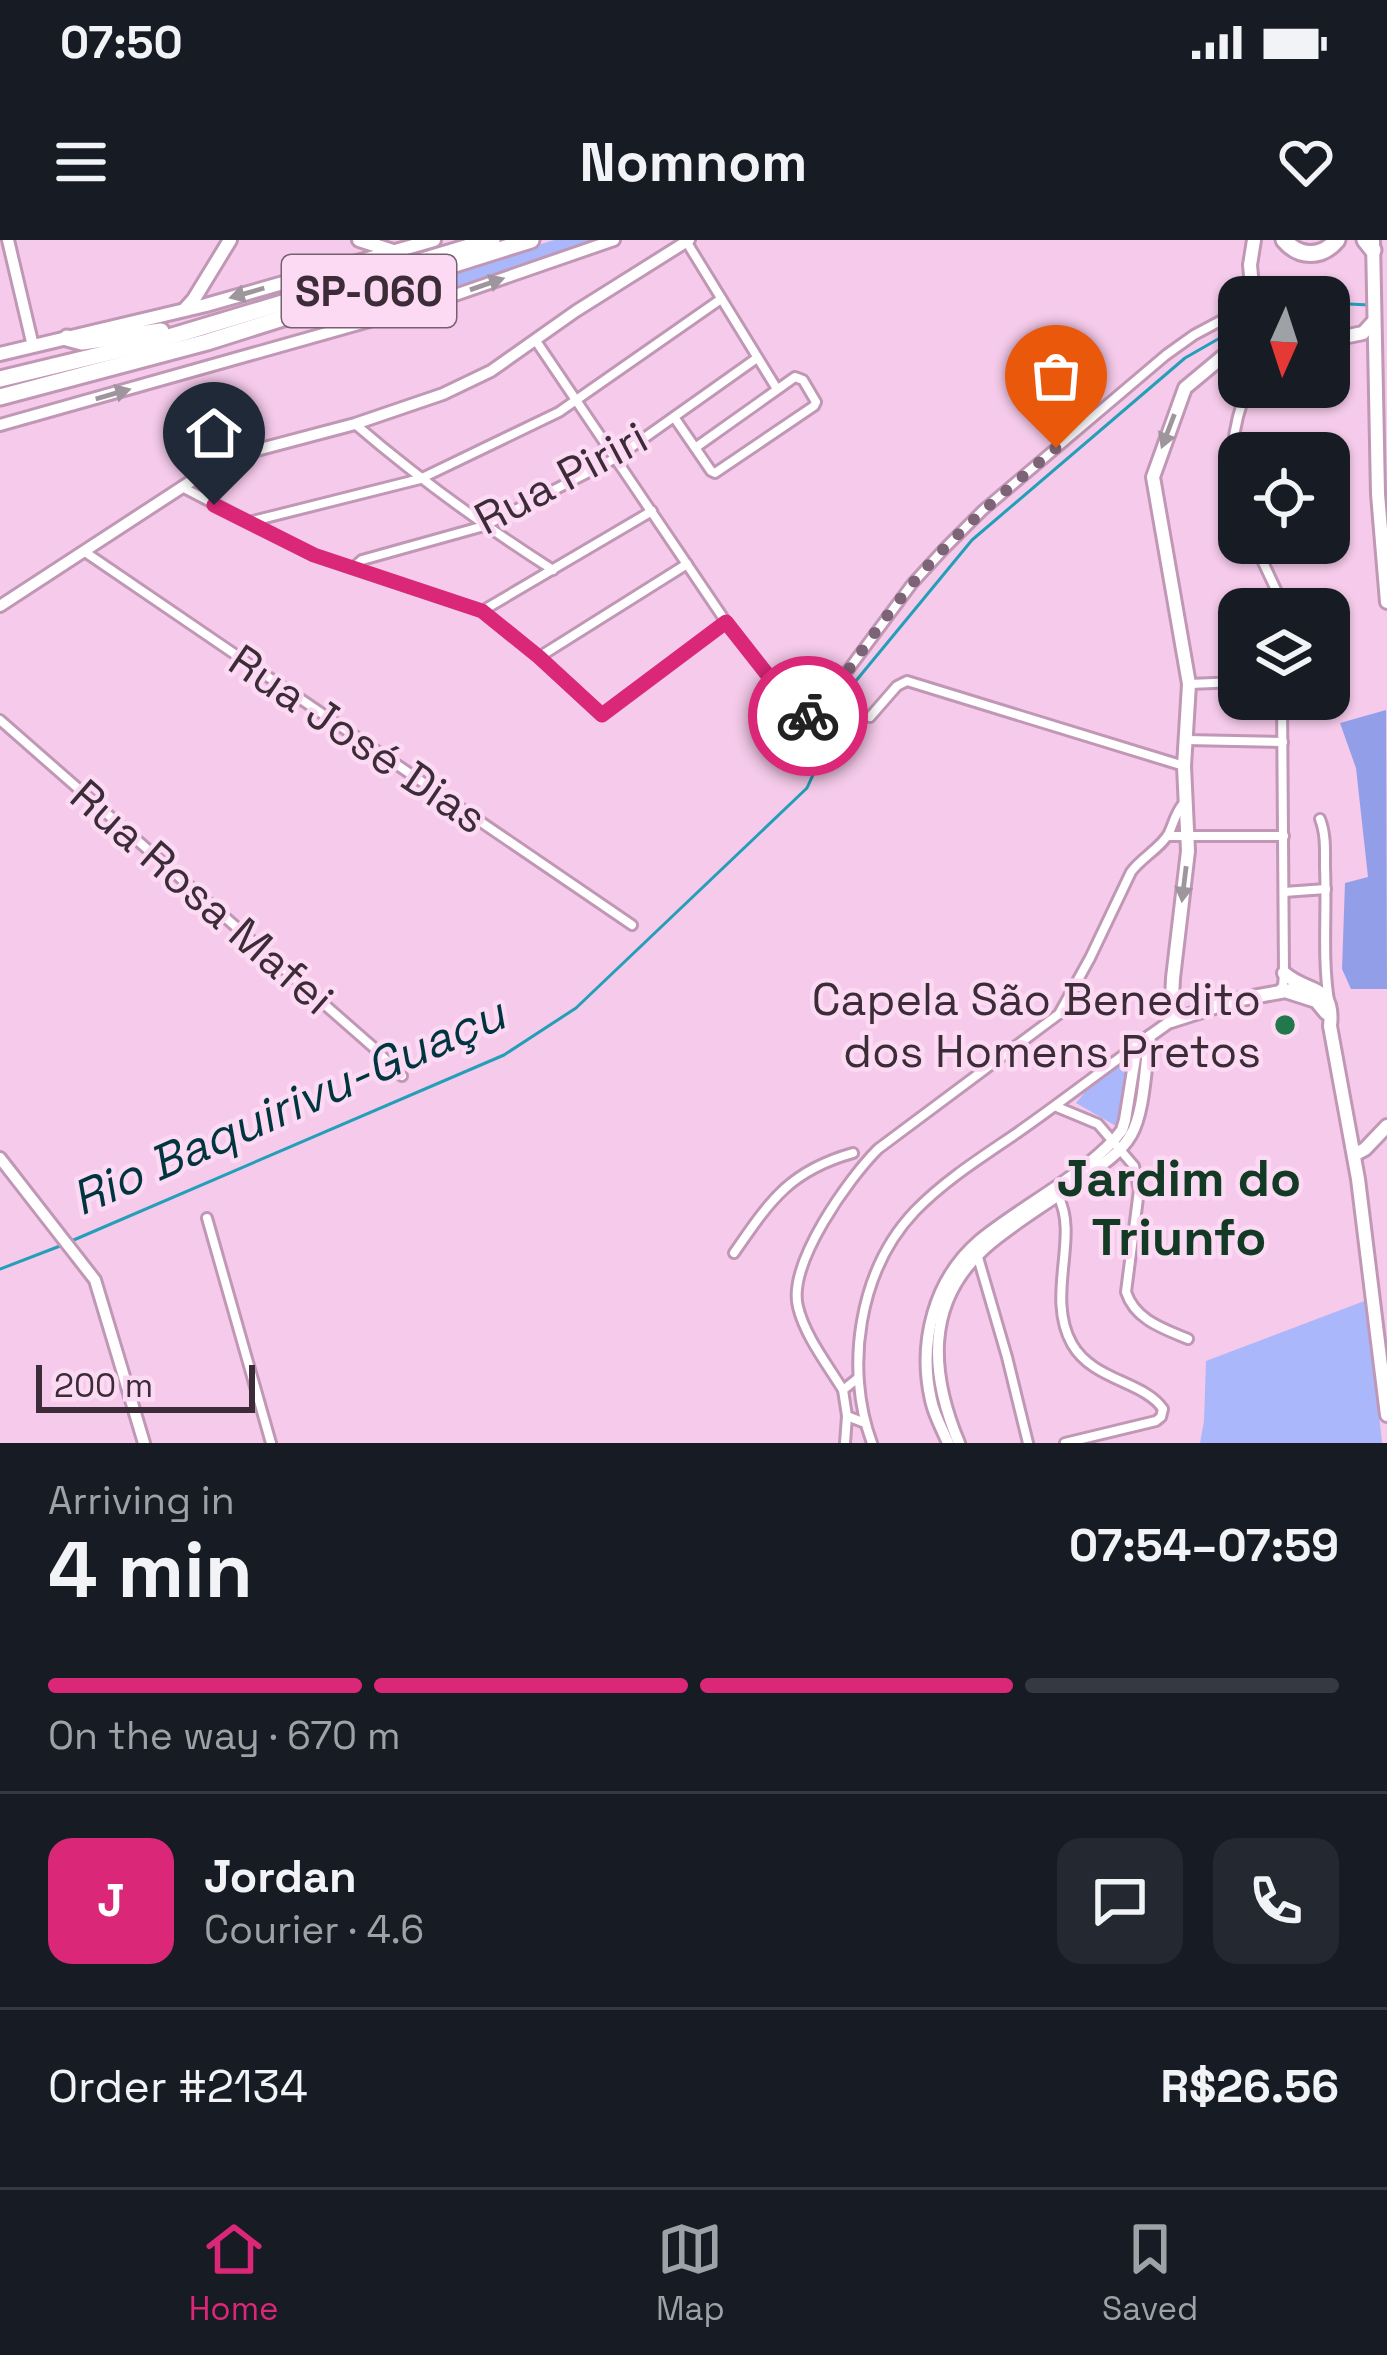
<!DOCTYPE html>
<meta charset="utf-8">
<style>
:root{--surface:#171b24;--page:#242831;--text:#f1f3f6;--muted:#9ea1a6;--line:#363941;--accent:#db2777}
body{margin:0;font-family:"Space Grotesk",sans-serif;background:var(--page);color:var(--text);height:100vh;display:flex;flex-direction:column;font-size:45px;white-space:nowrap}
*{box-sizing:border-box;margin:0}
p{font-size:39px;color:var(--muted)}
.icon{flex:none;width:66px;height:66px;fill:none;stroke:currentColor;stroke-width:2;stroke-linecap:round;stroke-linejoin:round}
.map{position:relative;height:1203px;overflow:hidden}
.panel{display:flex;flex-direction:column;background:var(--surface);flex:1}
.panel>*{flex:none}
.needle{width:78px;rotate:183deg}
.buttons{position:absolute;left:1218px;top:36px;display:grid;gap:24px}
.buttons a{display:grid;place-items:center;width:132px;height:132px;border-radius:24px;background:var(--surface);box-shadow:0 3px 9px #0004;font-size:60px}
.scale{position:absolute;left:36px;bottom:30px;width:219px;box-sizing:border-box;padding-left:12px;border:6px solid #3c2c38;border-top:0;font-size:33px;line-height:42px;white-space:nowrap;color:#3c2c38;-webkit-text-stroke:9px #fddaf4;paint-order:stroke}
.pin{position:absolute;display:grid;place-items:center;width:102px;height:102px;color:#fff;margin:-123px -51px;border-radius:50% 50% 50% 0;rotate:-45deg;box-shadow:0 0 12px #0007}
.pin .icon{rotate:45deg}
.courier{position:absolute;display:grid;place-items:center;width:120px;height:120px;margin:-60px;border:9px solid #db2777;border-radius:50%;background:#fff;color:#222;box-shadow:0 3px 15px #0007}
.summary em{font-style:normal;font-weight:700}
.summary div{display:flex;flex-direction:column-reverse}
.summary{display:flex;align-items:center;justify-content:space-between;height:204px;padding:0 48px}
h1{font-size:78px;font-weight:700;line-height:90px}
.bar{display:grid;grid-template-columns:repeat(4,1fr);gap:18px 12px;align-content:center;height:144px;padding:0 48px}
.bar i{height:15px;border-radius:9px;background:var(--line)}
.bar .on{background:var(--accent)}
.bar p{grid-column:span 4}
.line{display:flex;align-items:center;gap:30px;padding:0 48px;border-top:3px solid var(--line)}
.line div{flex:1}
.round{display:grid;place-items:center;flex:none;width:126px;height:126px;border-radius:24px;background:var(--page)}
.status{display:flex;justify-content:space-between;align-items:center;height:84px;padding:0 60px;background:var(--surface);direction:ltr}
.status svg{height:33px;fill:currentColor}
header{display:flex;justify-content:space-between;align-items:center;height:156px;padding:0 48px;background:var(--surface);font-size:54px;font-weight:700}
.tabs{display:flex;justify-content:space-around;align-items:center;height:168px;border-top:3px solid var(--line);background:var(--surface);font-size:33px;color:var(--muted)}
.tabs a{display:grid;justify-items:center;gap:6px}
.tabs .on{color:var(--accent)}
.map>svg:first-child{display:block}
.green{fill:#aab7fa}
.forest{fill:#929fe8}
.lines{fill:none;stroke-linecap:round;stroke-linejoin:round}
.stream{stroke:#249fb8;stroke-width:3}
.minor-casing{stroke:#c097b5;stroke-width:14}
.tertiary-casing{stroke:#c097b5;stroke-width:16}
.secondary-casing{stroke:#c097b5;stroke-width:18}
.motorway-casing{stroke:#c097b5;stroke-width:21}
.minor{stroke:#fff;stroke-width:8}
.tertiary{stroke:#fff;stroke-width:10}
.secondary{stroke:#fff;stroke-width:12}
.motorway{stroke:#fff;stroke-width:15}
.oneway{fill:#9e969c}
.done{stroke:#7d6376;stroke-width:12;stroke-dasharray:0 21.6}
.route{stroke:#db2777;stroke-width:15}
.poi-dot{fill:#23784b;stroke:#fddaf4;stroke-width:4.5}
.labels{text-anchor:middle;dominant-baseline:central;stroke-width:9;stroke-linejoin:round;paint-order:stroke}
.shield{fill:#fddaf4;stroke:#766070;stroke-width:3}
.shield-label{font-size:42px;font-weight:bold;fill:#3c2c38}
.street-label{font-size:45px;fill:#3c2c38;stroke:#fddaf4}
.poi-label{font-size:45px;fill:#3c2c38;stroke:#fddaf4;text-anchor:end}
.water-label{font-size:48px;font-style:italic;fill:#00343e;stroke:#fddaf4}
.quarter-label{font-size:51px;font-weight:bold;fill:#123a24;stroke:#fddaf4}
</style>
<div class="status"><b>07:50</b><svg viewBox="0 0 49 12"><path d="M0 12V9h3v3zM5 12V6h3v6zM10 12V3h3v9zM15 12V0h3v12zM26 1h20v11H26zM47 4h2v5h-2z"/></svg></div>
<header><svg class="icon" aria-label="menu" viewBox="0 0 24 24"><path d="M4 6h16M4 12h16M4 18h16"/></svg>Nomnom<svg class="icon" aria-label="heart" viewBox="0 0 24 24"><path d="M12 20l-8-8c-3-5 5-10 8-4 3-6 11-1 8 4z"/></svg></header>
<div class="map">
<svg width="1387" height="1203" viewBox="0 0 1387 1203">
<rect width="100%" height="100%" fill="#f5caea"/>
<g class="green">
<polygon points="554,0 595,0 450,50 365,76 360,62"/>
<polygon points="1128,820 1124,867 1116,886 1076,863 1085,852"/>
<polygon points="1367,1060 1382,1203 1200,1203 1204,1181 1206,1121"/>
</g>
<polygon class="forest" points="1386,470 1387,749 1351,749 1342,729 1345,643 1368,637 1356,528 1340,483"/>
<g class="lines">
<g class="stream">
<polyline points="1329,63 1369,65"/>
<polyline points="69,1002 504,815 576,768 807,548 855,442 972,300 1185,118 1239,87"/>
<polyline points="0,1029 60,1006"/>
</g>
<g class="minor-casing">
<g id="minor">
<polyline points="686,1 777,149"/>
<polyline points="536,101 726,382 799,475 808,476 817,472 912,344 944,309 983,270 1166,115 1194,95 1239,71"/>
<polyline points="674,177 711,231 715,233 814,166 816,162 803,140 795,137 695,208"/>
<path d="M355 184C420 240 481 284 553 330"/>
<polyline points="182,247 313,315 482,371 539,417 601,475 726,382"/>
<path d="M1239 271C1226 231 1232 185 1248 147"/>
<polyline points="249,282 420,239 559,172 721,59"/>
<polyline points="1254,303 1278,354 1281,369"/>
<polyline points="85,312 632,685"/>
<polyline points="353,328 362,320 484,286 616,218 757,118"/>
<polyline points="482,371 652,271"/>
<polyline points="539,417 687,324"/>
<polyline points="1189,444 1239,442"/>
<polyline points="870,477 897,446 907,441 1184,526"/>
<polyline points="0,480 373,807 402,836"/>
<polyline points="1186,500 1283,502"/>
<path d="M1320 579C1326 594 1325 611 1325 627 1327 672 1322 717 1329 761"/>
<polyline points="1168,596 1284,596"/>
<polyline points="1284,652 1326,649"/>
<polyline points="1279,750 1283,746 1284,733 1282,459"/>
<path d="M1057 867 1098 884 1134 926 1139 950 1126 1052C1135 1080 1164 1089 1188 1099"/>
<path d="M1058 956C1080 997 1045 1056 1072 1104 1093 1141 1144 1141 1163 1169L1161 1177 1156 1181 1065 1203"/>
<polyline points="207,978 271,1203"/>
<path d="M734 1013C770 961 789 931 853 913"/>
<polyline points="977,1014 1007,1117 1028,1203"/>
<polyline points="858,1138 843,1150 847,1176 865,1183"/>
<path d="M843 1150C827 1124 805 1096 798 1067 787 1024 849 938 878 909L1059 774 1090 718 1131 632C1141 618 1162 607 1169 593 1174 582 1175 574 1183 564"/>
<polyline points="845,1203 847,1176"/>
<path d="M872 1203C844 1128 859 1030 915 971 945 940 982 917 1017 893 1057 865 1096 835 1136 806"/>
</g>
</g>
<g class="tertiary-casing">
<g id="tertiary">
<polyline points="8,0 33,106"/>
<polyline points="0,185 426,65 614,0"/>
<polyline points="0,366 210,229 253,211 355,184 443,154 491,131 576,71 689,0"/>
<polyline points="0,918 95,1040 144,1203"/>
<path d="M948 1203C942 1189 934 1175 931 1160 918 1102 934 1039 980 1000 1023 965 1076 940 1114 900L1122 890 1125 880 1137 805 1171 781"/>
<path d="M959 1203C930 1134 924 1063 985 1008 1012 984 1046 965 1075 943 1094 930 1119 916 1131 895 1145 871 1145 824 1150 796"/>
</g>
</g>
<g class="secondary-casing">
<g id="secondary">
<polyline points="359,0 393,11"/>
<polyline points="1373,1 1378,254 1387,362"/>
<polyline points="1253,57 1250,25 1254,0"/>
<polyline points="185,69 194,59 230,0"/>
<polyline points="1329,100 1363,93 1374,81"/>
<polyline points="1239,103 1185,148 1153,237 1189,444 1184,526 1188,611 1173,738 1171,781 1236,760 1308,747"/>
<polyline points="0,114 206,65 434,0"/>
<path d="M1284 733C1307 754 1335 743 1330 786L1358 939 1387 1175"/>
<polyline points="1288,752 1316,761 1326,773"/>
<polyline points="1354,915 1365,909 1387,886"/>
</g>
</g>
<g class="motorway-casing">
<g id="motorway">
<path d="M1284 0C1299 18 1322 18 1337 0"/>
<polyline points="1365,0 1373,10"/>
<polyline points="67,98 82,102 161,91"/>
<polyline points="0,139 149,103 492,0"/>
<polyline points="0,157 207,102 531,0"/>
</g>
</g>
<use href="#minor" class="minor"/>
<use href="#tertiary" class="tertiary"/>
<use href="#secondary" class="secondary"/>
<use href="#motorway" class="motorway"/>
</g>
<defs><path id="oneway-solid" d="M-6-.8H1V-3.2L6.5 0L1 3.2V.8H-6Z" transform="scale(3)"/></defs>
<g class="oneway">
<use href="#oneway-solid" transform="translate(487 44) rotate(-19)"/>
<use href="#oneway-solid" transform="translate(247 53) rotate(164)"/>
<use href="#oneway-solid" transform="translate(113 154) rotate(-16)"/>
<use href="#oneway-solid" transform="translate(1168 191) rotate(111)"/>
<use href="#oneway-solid" transform="translate(1184 644) rotate(97)"/>
</g>
<g class="lines">
<path class="done" d="M808 476 818 472C850 429 879 384 913 343 955 292 1006 251 1056 208"/>
<polyline class="route" points="214,265 314,315 482,371 539,417 602,475 726,382 799,475 808,476"/>
</g>
<circle class="poi-dot" cx="1285" cy="785" r="12"/>
<g class="labels">
<rect class="shield" x="282" y="15" width="174" height="72" rx="9"/>
<g class="shield-label">
<text x="369" y="51">SP-060</text>
</g>
<g class="street-label">
<text transform="translate(561 238) rotate(-28)">Rua Piriri</text>
<text transform="translate(358 499) rotate(34)">Rua José Dias</text>
<text transform="translate(202 657) rotate(41)">Rua Rosa Mafei</text>
</g>
<g class="poi-label">
<text x="1261" y="759">Capela São Benedito<tspan x="1261" dy="52">dos Homens Pretos</tspan></text>
</g>
<g class="water-label">
<text transform="translate(288 866) rotate(-24)">Rio Baquirivu-Guaçu</text>
</g>
<g class="quarter-label">
<text x="1179" y="938">Jardim do<tspan x="1179" dy="59">Triunfo</tspan></text>
</g>
</g>
</svg>
<div class="buttons">
<a><svg class="needle" viewBox="-14 -14 28 28"><path d="M0-13l5 13h-10z" fill="#e53935"/><path d="M0 13l5-13h-10z" fill="#9ea1a6"/></svg></a>
<a><svg class="icon" aria-label="locate" viewBox="0 0 24 24"><circle cx="12" cy="12" r="6"/><path d="M12 2v4M12 18v4M2 12h4M18 12h4"/></svg></a>
<a><svg class="icon" aria-label="layers" viewBox="0 0 24 24"><path d="M12 4l9 5-9 5-9-5zM3 14l9 5 9-5"/></svg></a>
</div>
<div class="scale">200 m</div>
<div class="pin" style="left:1056px;top:208px;background:#ea580c"><svg class="icon" aria-label="bag" viewBox="0 0 24 24"><path d="M5 8h14l-1 12H6zM9 8a3 3 0 0 1 6 0"/></svg></div>
<div class="pin" style="left:214px;top:265px;background:#1f2937"><svg class="icon" aria-label="home" viewBox="0 0 24 24"><path d="M3 11l9-7 9 7M6 9v11h12V9"/></svg></div>
<div class="courier" style="left:808px;top:476px"><svg class="icon" aria-label="bike" viewBox="0 0 24 24"><circle cx="6" cy="16" r="4"/><circle cx="18" cy="16" r="4"/><path d="M6 16l4-8h5l3 8M10 8l3 8H6M13 5h3"/></svg></div>
</div>
<section class="panel">
<div class="summary"><div><h1>4 min</h1><p>Arriving in</p></div><em>07:54–07:59</em></div>
<div class="bar"><i class="on"></i><i class="on"></i><i class="on"></i><i></i><p>On the way · 670 m</p></div>
<div class="line" style="height:216px"><b class="round" style="background:var(--accent);color:#fff">J</b><div><b>Jordan</b><p>Courier · 4.6</p></div><a class="round"><svg class="icon" aria-label="chat" viewBox="0 0 24 24"><path d="M4 5h16v11H9l-5 4z"/></svg></a><a class="round"><svg class="icon" aria-label="phone" viewBox="0 0 24 24"><path d="M5 4h4l2 5-3 2q2 4 5 5l2-3 5 2v4C11 20 4 13 5 4z"/></svg></a></div>
<div class="line" style="height:156px"><div>Order #2134</div><b>R$26.56</b></div>
</section>
<nav class="tabs">
<a class="on"><svg class="icon" aria-label="home" viewBox="0 0 24 24"><path d="M3 11l9-7 9 7M6 9v11h12V9"/></svg>Home</a>
<a><svg class="icon" aria-label="map" viewBox="0 0 24 24"><path d="M3 6l6-2 6 2 6-2v14l-6 2-6-2-6 2zM9 4v14M15 6v14"/></svg>Map</a>
<a><svg class="icon" aria-label="saved" viewBox="0 0 24 24"><path d="M7 4h10v16l-5-4-5 4z"/></svg>Saved</a>
</nav>
